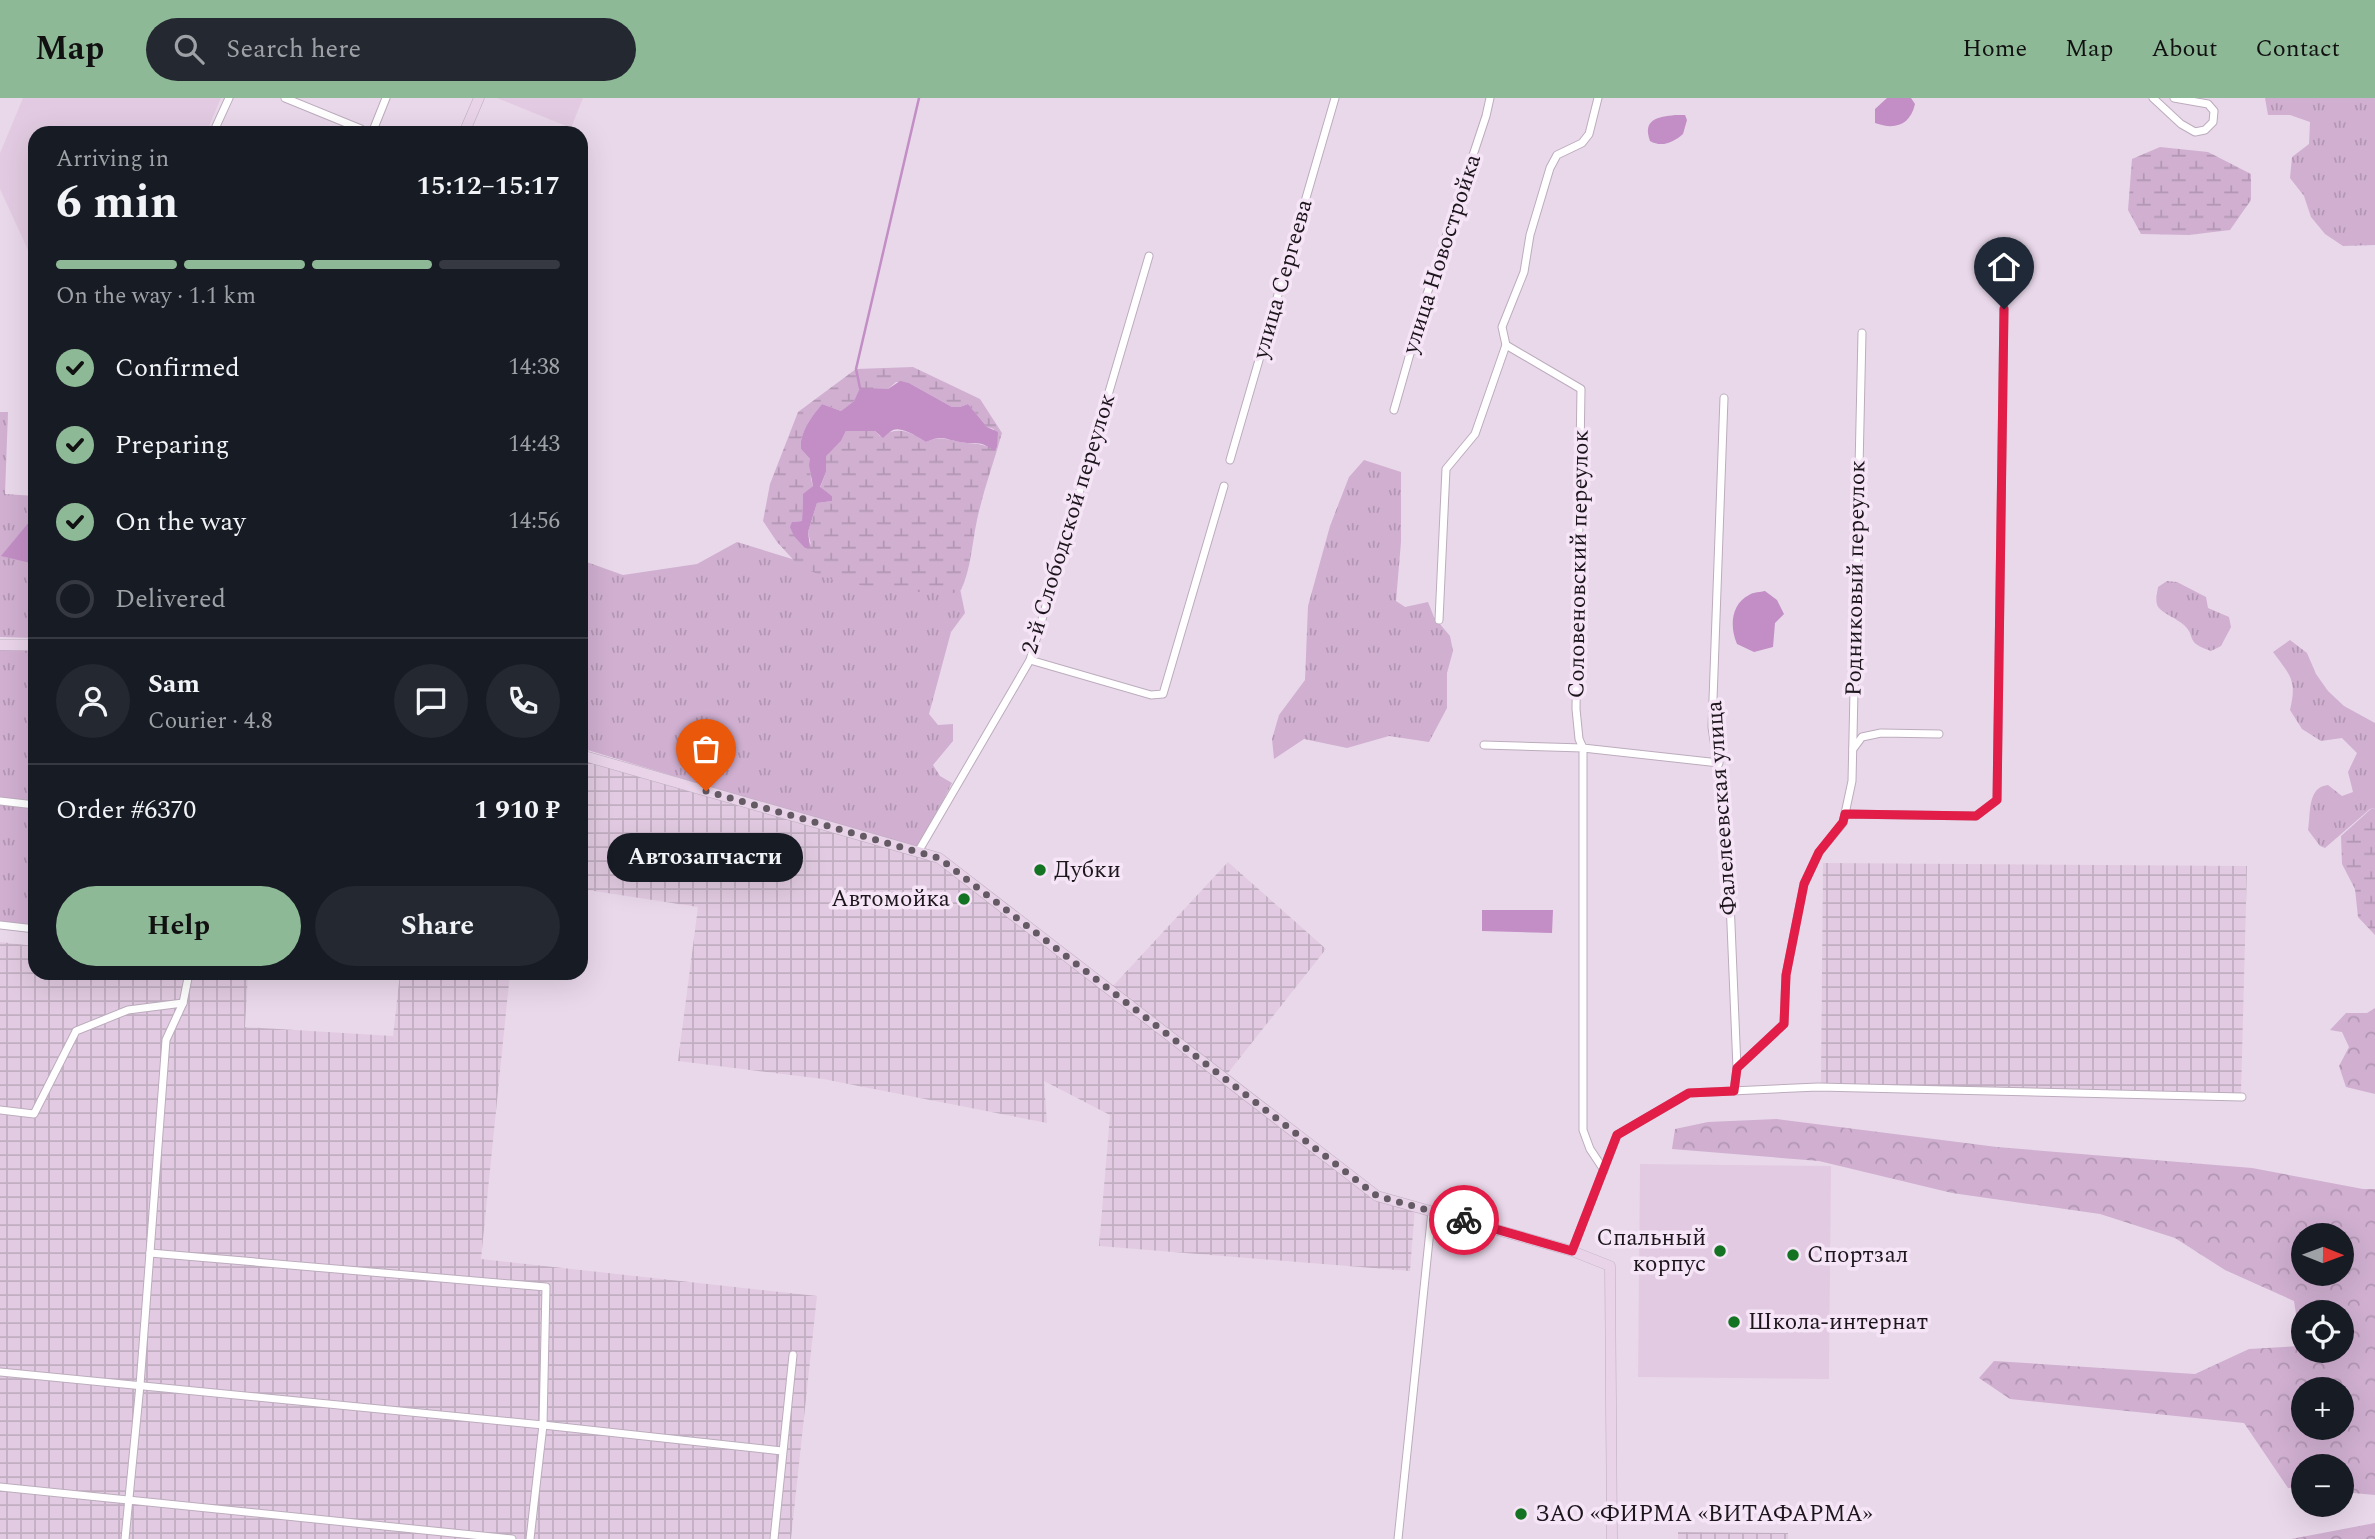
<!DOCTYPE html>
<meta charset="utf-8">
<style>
:root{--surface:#171b24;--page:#242831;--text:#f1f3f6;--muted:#9ea1a6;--line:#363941;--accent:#8eb997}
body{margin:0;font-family:Spectral,serif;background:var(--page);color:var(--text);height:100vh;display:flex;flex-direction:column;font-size:26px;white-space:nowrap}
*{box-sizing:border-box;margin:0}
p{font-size:23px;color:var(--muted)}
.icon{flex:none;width:38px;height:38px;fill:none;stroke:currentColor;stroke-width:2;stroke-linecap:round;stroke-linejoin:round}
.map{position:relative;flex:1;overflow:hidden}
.details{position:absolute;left:28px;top:28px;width:560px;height:854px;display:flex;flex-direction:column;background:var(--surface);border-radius:21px;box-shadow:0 7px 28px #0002}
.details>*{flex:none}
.needle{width:46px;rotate:91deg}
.controls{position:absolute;left:2291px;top:1125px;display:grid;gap:14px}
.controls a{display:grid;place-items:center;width:63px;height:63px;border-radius:50%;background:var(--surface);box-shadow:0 7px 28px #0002;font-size:35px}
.pin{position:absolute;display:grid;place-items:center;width:60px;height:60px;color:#fff;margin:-72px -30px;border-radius:50% 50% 50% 0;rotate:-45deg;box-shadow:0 0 7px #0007}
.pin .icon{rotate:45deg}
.courier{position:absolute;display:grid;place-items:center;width:70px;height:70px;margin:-35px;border:5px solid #e11d48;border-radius:50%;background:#fff;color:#222;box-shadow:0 2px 9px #0007}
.bubble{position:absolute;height:49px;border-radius:24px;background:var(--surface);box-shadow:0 7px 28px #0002;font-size:23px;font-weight:700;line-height:49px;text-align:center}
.summary em{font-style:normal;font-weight:700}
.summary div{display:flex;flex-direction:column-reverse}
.summary{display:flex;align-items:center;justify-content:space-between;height:119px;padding:0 28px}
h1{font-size:46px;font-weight:700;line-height:52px}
.bar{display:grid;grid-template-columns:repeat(4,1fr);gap:10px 7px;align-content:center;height:84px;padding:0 28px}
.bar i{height:9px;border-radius:5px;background:var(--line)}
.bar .selected{background:var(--accent)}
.bar p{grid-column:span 4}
.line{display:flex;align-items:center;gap:18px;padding:0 28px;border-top:2px solid var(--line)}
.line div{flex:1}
.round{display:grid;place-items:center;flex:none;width:74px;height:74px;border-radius:37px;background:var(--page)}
ol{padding:0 28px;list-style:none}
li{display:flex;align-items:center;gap:21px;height:77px}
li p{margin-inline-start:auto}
li .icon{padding:7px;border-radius:50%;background:var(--accent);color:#111;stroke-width:4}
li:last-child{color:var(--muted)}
li i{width:38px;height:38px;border:4px solid var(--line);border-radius:50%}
.cta{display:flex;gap:14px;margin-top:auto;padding:14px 28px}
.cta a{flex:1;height:80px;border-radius:42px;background:var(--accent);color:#111;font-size:28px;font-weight:700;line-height:80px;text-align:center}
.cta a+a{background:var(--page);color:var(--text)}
header{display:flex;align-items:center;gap:42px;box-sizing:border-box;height:98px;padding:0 35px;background:var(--accent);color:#111}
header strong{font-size:33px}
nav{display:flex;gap:38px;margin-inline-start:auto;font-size:24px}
.search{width:490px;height:63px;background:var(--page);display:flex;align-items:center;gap:18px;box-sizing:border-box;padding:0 24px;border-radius:38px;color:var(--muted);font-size:26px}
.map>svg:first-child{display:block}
.built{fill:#e2cbe2}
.industrial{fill:url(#industrial-grid)}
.grass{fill:url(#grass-tufts)}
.forest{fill:url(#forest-crowns);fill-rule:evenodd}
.wetland{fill:url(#wetland-marsh);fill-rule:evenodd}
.water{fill:#c28ec5}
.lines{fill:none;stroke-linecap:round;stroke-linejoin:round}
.stream{stroke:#c28ec5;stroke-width:2.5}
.street-casing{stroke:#bcacbd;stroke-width:9}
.secondary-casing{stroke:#bcacbd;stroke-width:11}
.street{stroke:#fff;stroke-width:7}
.secondary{stroke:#e8d3e9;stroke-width:10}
.done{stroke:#645a64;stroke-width:7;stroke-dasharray:0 12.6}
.route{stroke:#e11d48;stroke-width:9}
.poi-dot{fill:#147322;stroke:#f6e5f7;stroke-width:2.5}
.labels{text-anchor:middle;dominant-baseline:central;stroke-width:7;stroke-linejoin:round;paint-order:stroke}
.street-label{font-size:23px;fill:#1c161c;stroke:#f6e5f7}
.poi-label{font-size:23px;fill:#1c161c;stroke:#f6e5f7;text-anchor:start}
</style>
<header>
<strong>Map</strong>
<div class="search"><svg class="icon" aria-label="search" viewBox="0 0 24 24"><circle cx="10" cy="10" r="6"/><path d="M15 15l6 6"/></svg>Search here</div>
<nav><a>Home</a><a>Map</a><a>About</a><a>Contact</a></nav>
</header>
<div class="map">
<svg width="2375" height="1441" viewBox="0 0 2375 1441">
<defs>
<pattern id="industrial-grid" width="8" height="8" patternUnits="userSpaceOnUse" patternTransform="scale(1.75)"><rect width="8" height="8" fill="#e2cbe2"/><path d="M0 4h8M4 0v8" fill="none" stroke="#c1aec1"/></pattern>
<pattern id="grass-tufts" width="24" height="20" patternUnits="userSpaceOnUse" patternTransform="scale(1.75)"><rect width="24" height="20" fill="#d0afd1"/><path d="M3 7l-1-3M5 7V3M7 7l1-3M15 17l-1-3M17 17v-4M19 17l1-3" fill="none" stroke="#b296b3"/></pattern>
<pattern id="forest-crowns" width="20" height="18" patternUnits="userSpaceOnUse" patternTransform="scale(1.75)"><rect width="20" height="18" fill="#d0afd1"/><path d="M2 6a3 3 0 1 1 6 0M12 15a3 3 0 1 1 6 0" fill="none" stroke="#b296b3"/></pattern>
<pattern id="wetland-marsh" width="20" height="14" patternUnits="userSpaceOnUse" patternTransform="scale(1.75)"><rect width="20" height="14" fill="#d0afd1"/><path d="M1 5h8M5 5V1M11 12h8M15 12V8" fill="none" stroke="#b296b3"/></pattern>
</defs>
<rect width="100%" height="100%" fill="#e9d8ea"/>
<g class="built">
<polygon points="23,0 221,0 206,35 35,35 35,155 28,152 0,91 0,55"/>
<polygon points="497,0 583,0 571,30"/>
<polygon points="1640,1066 1831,1068 1829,1281 1638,1279"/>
</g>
<g class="industrial">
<polygon points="581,659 939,760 1111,890 1228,764 1326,851 1224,980 1377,1099 1415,1109 1410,1173 1099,1148 1110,1017 1044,983 1047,1025 823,981 678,963 698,809 581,791"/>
<polygon points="1823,765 2247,768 2241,996 1821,986"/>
<polygon points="0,844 35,848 35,875 248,875 245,929 393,938 400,875 510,875 481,1161 817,1198 791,1441 0,1441"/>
<polygon points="1678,1434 1788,1435 1788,1441 1678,1441"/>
</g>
<g class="grass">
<polygon points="2265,0 2375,0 2375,147 2343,148 2325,136 2311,119 2304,98 2290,80 2292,59 2309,46 2310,24 2290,17 2268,17"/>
<polygon points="0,314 8,314 5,396 35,398 35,540 0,539"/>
<polygon points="1364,362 1401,374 1401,444 1396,503 1405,509 1428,504 1434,519 1450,538 1453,553 1447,575 1447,610 1429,644 1389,638 1347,650 1304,641 1274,661 1272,641 1279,617 1305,582 1308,508 1330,428 1349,379"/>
<polygon points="737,444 831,473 959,486 965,515 951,534 929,616 938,627 953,626 953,643 933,667 940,678 952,685 918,752 581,650 581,462 623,477 697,466"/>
<path d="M2167 483 2177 484 2206 499 2208 510 2229 519 2231 529 2221 548 2211 553C2184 544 2197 539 2184 527 2177 521 2165 516 2160 511 2154 506 2157 496 2158 489Z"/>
<path d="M2290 542 2307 555 2316 576 2328 593 2344 608 2375 625V710L2370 711 2325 750 2320 748 2308 732C2311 715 2307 689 2328 687L2342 698 2353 694 2348 674 2357 655 2342 640 2321 643 2302 631 2290 612C2297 583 2291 578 2273 554Z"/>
<polygon points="0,552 35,553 35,831 0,827"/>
</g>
<g class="forest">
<polygon points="2375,910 2375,996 2346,989 2339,968 2349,949 2342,934 2330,932 2346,915 2367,915"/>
<path d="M1777 1021 1997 1049 2252 1070 2363 1091H2375V1397L2342 1394V1368H2303V1391L2288 1390 2244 1325 2010 1301 1979 1280 1994 1263 2195 1276 2249 1251 2301 1248 2294 1203 2225 1172 2175 1140 2100 1116 1952 1095 1819 1063 1672 1051 1675 1031 1708 1024ZM2303 1138H2342V1176H2303ZM2342 1214V1253H2303V1214ZM2303 1292H2342V1330H2303Z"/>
<polygon points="2375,1425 2375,1441 2291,1441"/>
</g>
<g class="wetland">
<polygon points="2160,49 2208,54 2251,76 2251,102 2230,132 2189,137 2141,136 2128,112 2132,61"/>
<path d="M913 269 980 301 1002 335C994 364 983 393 977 422 972 445 971 471 961 492L951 496 888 492 836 483 800 469 777 444 763 423 770 386 798 314 856 271ZM896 284 909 285 952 309H960L968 306 987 329 994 331 989 349C976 344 971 346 960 344 945 341 940 338 926 344 908 332 899 329 880 338L875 333H846L841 343 826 357V374L820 390 832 398V403L817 405 808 434 811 447 792 424 802 423 803 397 813 388 811 381 810 361 801 351C799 335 812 318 822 306L841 313 854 303 860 291H888Z"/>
<polygon points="2375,710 2375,837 2358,819 2355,791 2342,766 2341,738 2371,711"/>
</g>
<g class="water">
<path d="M1887 0H1911L1915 6C1910 28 1894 32 1875 25V11Z"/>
<path d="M1675 17H1685L1687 22 1683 36C1674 44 1662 50 1650 43 1642 21 1658 19 1675 17Z"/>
<path d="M900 283 909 285 952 309H960L968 306 987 329 998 334 997 349 994 353C979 341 976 347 960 344 943 341 943 337 926 344 918 339 902 328 893 332 889 334 886 337 883 340L875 333H846L841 343 826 358V374L820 389 832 398V403L817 405 808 434 810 450H805L794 438 790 429 792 424 802 423 803 396 813 388 809 367 810 361 801 351C799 335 812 318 822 306L841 313 854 303 860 290 888 291Z"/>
<polygon points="30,423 35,424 35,466 1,458"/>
<path d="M1765 493 1777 502 1784 516 1775 525 1773 549 1754 554 1737 546C1730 530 1730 507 1749 497 1753 494 1761 494 1765 493Z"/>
<polygon points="1482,812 1553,812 1552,835 1482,833"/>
</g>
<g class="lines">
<polyline class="stream" points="860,290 856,271 919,0"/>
<g class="street-casing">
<g id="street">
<polyline points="285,0 361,31 359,35"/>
<polyline points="2153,0 2181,26 2195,34 2205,32 2213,24 2214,13 2208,6 2174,0"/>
<polyline points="213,35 229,0"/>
<polyline points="372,35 386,0"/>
<polyline points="1506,247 1502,229 1524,174 1530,137 1550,70 1557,57 1582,45 1589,36 1598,0"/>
<polyline points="1724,300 1712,629 1727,731 1737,970 1734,993"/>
<polyline points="1394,312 1427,196 1486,18 1490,0"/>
<polyline points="1230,362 1335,0"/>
<polyline points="1439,522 1446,371 1475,336 1506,247 1581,291 1576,611 1579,641 1583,650 1719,665"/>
<polyline points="1030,562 1151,597 1163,596 1224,388"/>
<polyline points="1484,647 1583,650 1583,1032 1590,1051 1604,1072"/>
<polyline points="1853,651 1862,639 1881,635 1939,636"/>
<polyline points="0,703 35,707"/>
<polyline points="1845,716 1976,718 1997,702 2004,210"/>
<polyline points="918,754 1030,562 1149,158"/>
<polyline points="0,827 35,831"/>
<polyline points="1737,970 1784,926 1786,877 1804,786 1819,754 1843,725 1852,683 1862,235"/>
<polyline points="0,1012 34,1016 76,933 128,912 183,905"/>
<polyline points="1572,1153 1617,1037 1689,995 1818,989 2242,999"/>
<polyline points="150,1155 546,1189 543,1327 530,1441"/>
<polyline points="0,1274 543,1327 782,1353"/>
<polyline points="0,1389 512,1441"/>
<polyline points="125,1441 140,1287 166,942 183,905 189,875"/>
<polyline points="774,1441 793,1257"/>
<polyline points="1398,1441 1432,1113"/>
</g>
</g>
<g class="secondary-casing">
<g id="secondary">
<polyline points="464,35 479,0"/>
<polyline points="0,547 35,547"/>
<polyline points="581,657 939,760 1377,1098 1572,1153 1610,1168 1612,1441"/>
</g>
</g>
<use href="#street" class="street"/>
<use href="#secondary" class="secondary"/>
</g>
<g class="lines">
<polyline class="done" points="706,693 939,760 1377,1098 1464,1122"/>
<polyline class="route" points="1464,1122 1572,1153 1617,1037 1689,995 1734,993 1737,970 1784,926 1786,877 1804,786 1819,754 1843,724 1845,716 1976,718 1997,702 2004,211"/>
</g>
<g class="poi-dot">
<circle cx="1040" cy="772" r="7"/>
<circle cx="964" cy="801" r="7"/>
<circle cx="1720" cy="1153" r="7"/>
<circle cx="1793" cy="1157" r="7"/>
<circle cx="1734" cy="1224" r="7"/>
<circle cx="1521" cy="1416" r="7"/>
</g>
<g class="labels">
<g class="street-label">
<text transform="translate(1442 156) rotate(-72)">улица Новостройка</text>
<text transform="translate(1283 181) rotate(-74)">улица Сергеева</text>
<text transform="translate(1069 426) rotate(-73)">2-й Слободской переулок</text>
<text transform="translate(1579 466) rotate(-89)">Соловеновский переулок</text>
<text transform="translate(1856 480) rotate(-89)">Родниковый переулок</text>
<text transform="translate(1722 710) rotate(-94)">Фалелеевская улица</text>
</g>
<g class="poi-label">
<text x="1054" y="772">Дубки</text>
<text x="950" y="801" text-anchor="end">Автомойка</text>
<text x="1706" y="1140" text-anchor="end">Спальный<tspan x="1706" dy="26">корпус</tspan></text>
<text x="1807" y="1157">Спортзал</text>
<text x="1748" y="1224">Школа-интернат</text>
<text x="1535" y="1416">ЗАО «ФИРМА «ВИТАФАРМА»</text>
</g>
</g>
</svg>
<div class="controls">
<a><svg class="needle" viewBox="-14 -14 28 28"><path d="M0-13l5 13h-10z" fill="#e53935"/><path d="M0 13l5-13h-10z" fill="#9ea1a6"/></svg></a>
<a><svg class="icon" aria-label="locate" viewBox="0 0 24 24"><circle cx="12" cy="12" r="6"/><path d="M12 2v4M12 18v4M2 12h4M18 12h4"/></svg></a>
<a>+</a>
<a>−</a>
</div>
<div class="pin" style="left:706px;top:693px;background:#ea580c"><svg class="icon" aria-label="bag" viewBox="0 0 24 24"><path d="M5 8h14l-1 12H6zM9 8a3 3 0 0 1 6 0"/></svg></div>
<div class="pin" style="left:2004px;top:211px;background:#1f2937"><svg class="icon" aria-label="home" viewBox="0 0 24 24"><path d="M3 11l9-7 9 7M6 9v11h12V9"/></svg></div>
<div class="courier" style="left:1464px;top:1122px"><svg class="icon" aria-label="bike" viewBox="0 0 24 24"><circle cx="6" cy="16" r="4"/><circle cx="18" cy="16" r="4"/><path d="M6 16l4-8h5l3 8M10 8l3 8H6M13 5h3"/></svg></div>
<div class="bubble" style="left:607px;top:735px;width:196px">Автозапчасти</div>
<section class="details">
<div class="summary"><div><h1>6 min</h1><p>Arriving in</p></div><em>15:12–15:17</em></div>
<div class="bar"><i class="selected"></i><i class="selected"></i><i class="selected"></i><i></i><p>On the way · 1.1 km</p></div>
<ol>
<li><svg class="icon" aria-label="check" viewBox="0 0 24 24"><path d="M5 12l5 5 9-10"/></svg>Confirmed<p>14:38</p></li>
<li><svg class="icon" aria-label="check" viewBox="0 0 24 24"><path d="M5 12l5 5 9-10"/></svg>Preparing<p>14:43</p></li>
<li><svg class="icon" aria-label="check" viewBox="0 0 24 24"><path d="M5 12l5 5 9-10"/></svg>On the way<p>14:56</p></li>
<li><i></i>Delivered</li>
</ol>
<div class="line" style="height:126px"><a class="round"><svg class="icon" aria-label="person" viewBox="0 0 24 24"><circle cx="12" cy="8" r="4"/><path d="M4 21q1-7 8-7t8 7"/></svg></a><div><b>Sam</b><p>Courier · 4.8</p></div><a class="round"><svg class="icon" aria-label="chat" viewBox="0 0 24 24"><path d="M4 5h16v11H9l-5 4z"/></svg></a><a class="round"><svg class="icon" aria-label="phone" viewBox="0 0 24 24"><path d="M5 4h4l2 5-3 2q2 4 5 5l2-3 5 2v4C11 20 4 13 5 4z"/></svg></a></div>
<div class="line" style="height:91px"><div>Order #6370</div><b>1 910 ₽</b></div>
<div class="cta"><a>Help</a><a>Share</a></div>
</section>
</div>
